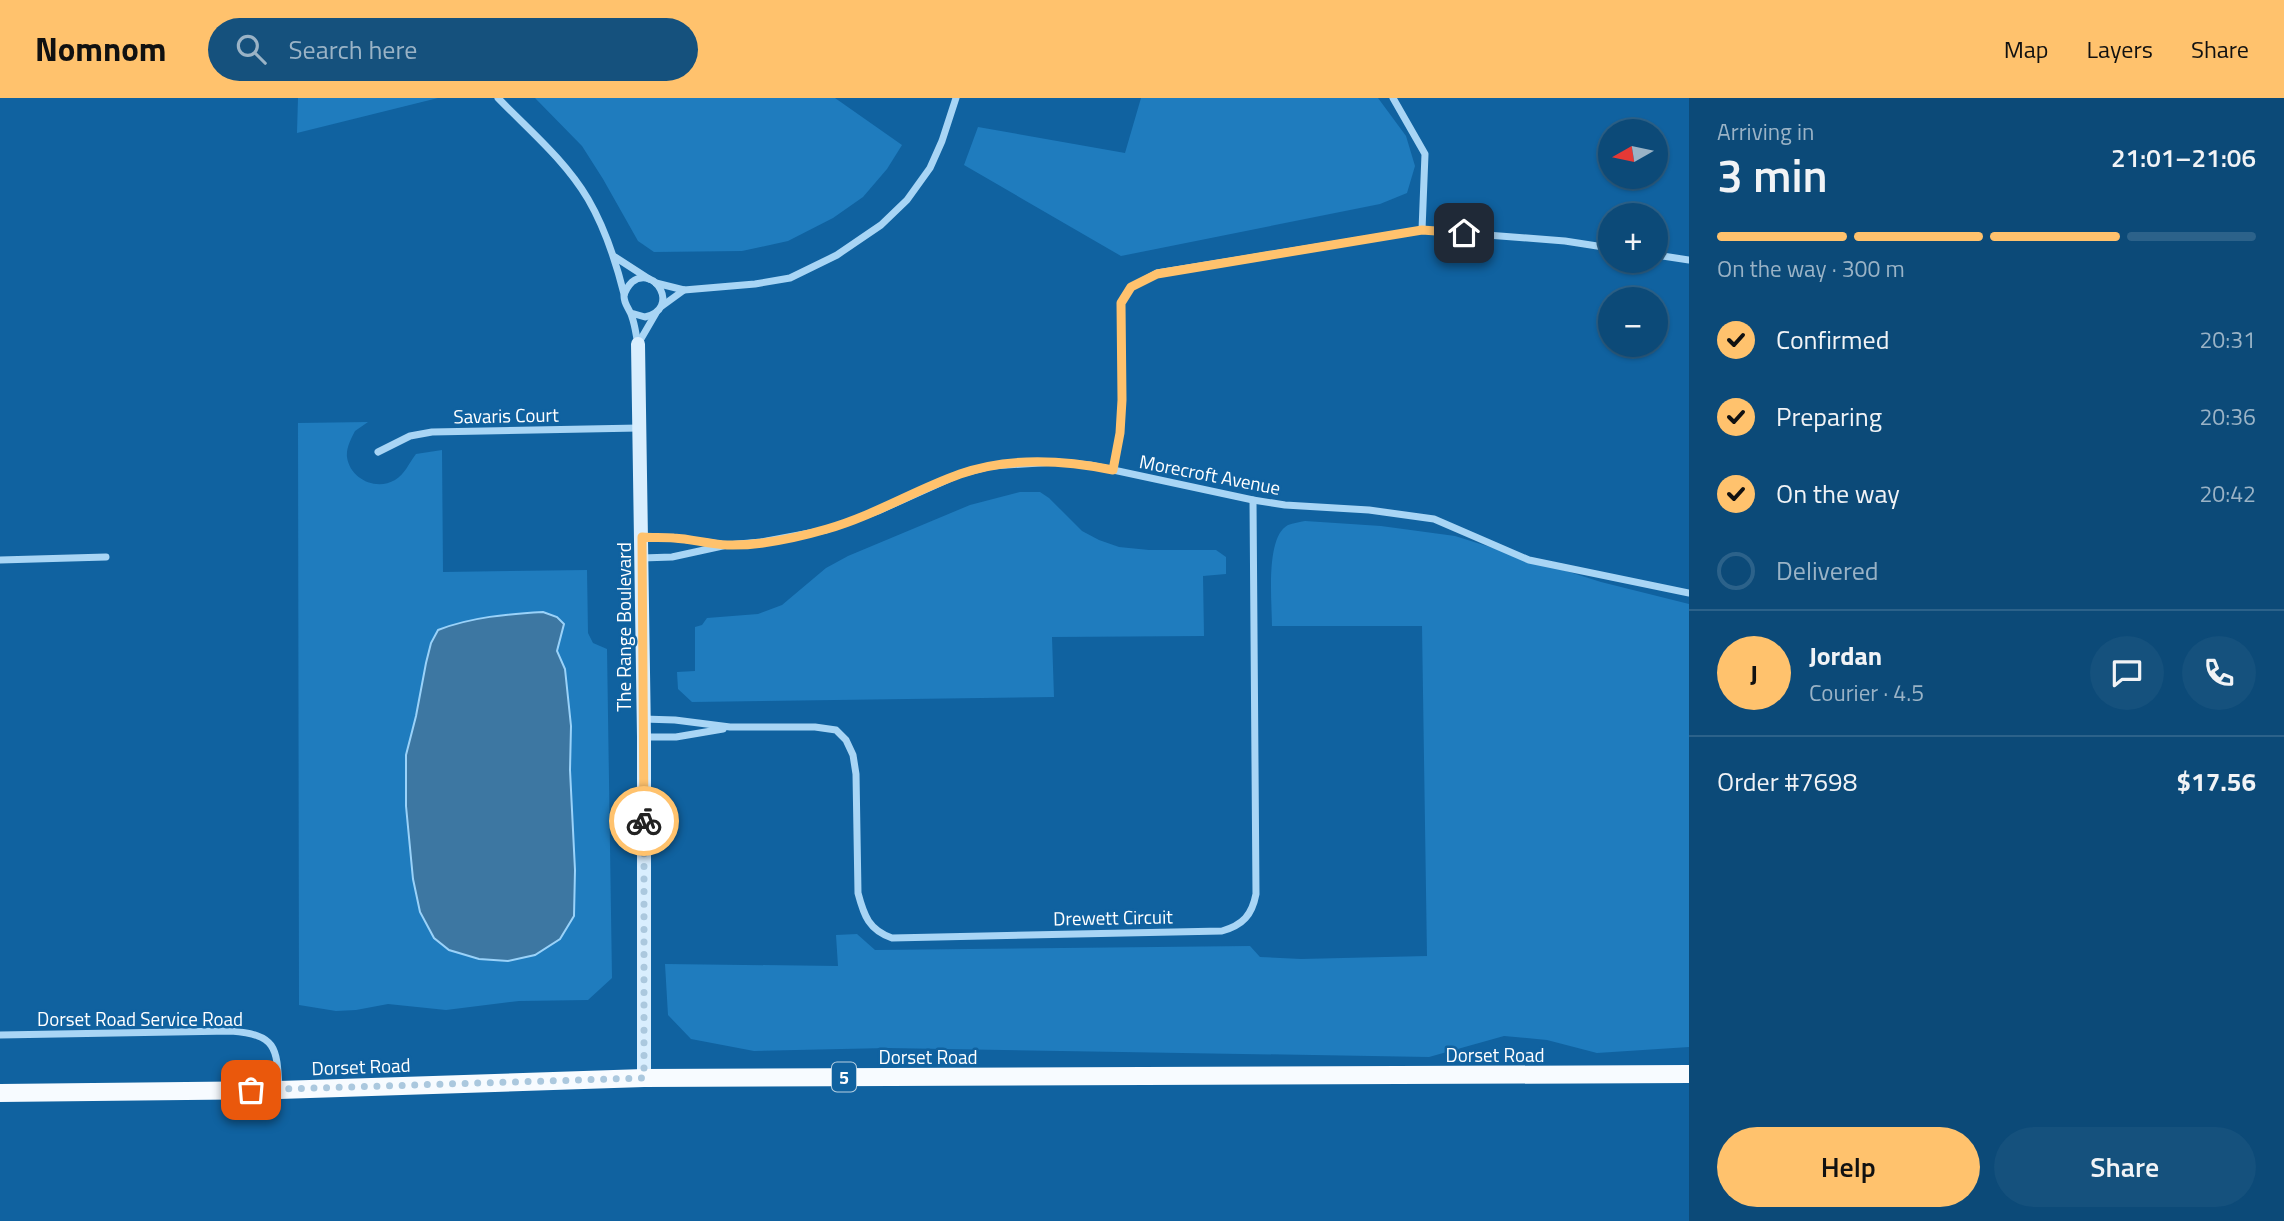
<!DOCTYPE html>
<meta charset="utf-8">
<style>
:root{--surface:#0c4a78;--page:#15517d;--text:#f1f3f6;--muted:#9ab3c6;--line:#2c628a;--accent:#ffc26d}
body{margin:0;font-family:"Titillium Web",sans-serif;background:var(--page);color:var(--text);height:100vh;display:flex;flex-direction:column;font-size:26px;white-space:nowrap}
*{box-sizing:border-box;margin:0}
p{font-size:23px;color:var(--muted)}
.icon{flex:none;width:38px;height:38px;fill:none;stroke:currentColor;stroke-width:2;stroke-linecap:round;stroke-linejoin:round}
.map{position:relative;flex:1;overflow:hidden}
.sheet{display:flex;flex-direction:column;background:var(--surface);width:595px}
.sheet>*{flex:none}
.needle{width:46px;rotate:261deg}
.fabs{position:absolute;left:1598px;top:21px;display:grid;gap:14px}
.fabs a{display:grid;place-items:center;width:70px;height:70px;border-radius:50%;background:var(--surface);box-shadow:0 2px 5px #0004,0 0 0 2px var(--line);font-size:35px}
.pin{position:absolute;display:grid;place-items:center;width:60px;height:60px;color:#fff;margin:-30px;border-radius:14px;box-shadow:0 4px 10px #0006}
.courier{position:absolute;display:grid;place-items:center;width:70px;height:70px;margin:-35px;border:5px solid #ffc26d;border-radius:50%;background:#fff;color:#222;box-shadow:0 2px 9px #0007}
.head em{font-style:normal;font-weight:600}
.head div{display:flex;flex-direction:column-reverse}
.head{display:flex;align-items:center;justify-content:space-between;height:119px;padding:0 28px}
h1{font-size:46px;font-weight:600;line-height:52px}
.bar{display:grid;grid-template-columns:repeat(4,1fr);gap:10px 7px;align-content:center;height:84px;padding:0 28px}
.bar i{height:9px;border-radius:5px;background:var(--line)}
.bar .active{background:var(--accent)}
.bar p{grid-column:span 4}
.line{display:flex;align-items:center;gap:18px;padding:0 28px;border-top:2px solid var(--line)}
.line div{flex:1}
.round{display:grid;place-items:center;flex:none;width:74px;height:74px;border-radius:37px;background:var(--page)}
ol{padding:0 28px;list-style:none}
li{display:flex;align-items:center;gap:21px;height:77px}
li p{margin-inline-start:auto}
li .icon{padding:7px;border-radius:50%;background:var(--accent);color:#111;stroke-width:4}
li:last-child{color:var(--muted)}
li i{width:38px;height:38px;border:4px solid var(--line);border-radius:50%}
.cta{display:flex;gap:14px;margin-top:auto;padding:14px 28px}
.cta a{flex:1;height:80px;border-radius:42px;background:var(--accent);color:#111;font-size:28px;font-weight:600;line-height:80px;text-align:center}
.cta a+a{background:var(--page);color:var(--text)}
header{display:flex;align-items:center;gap:42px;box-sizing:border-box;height:98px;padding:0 35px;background:var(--accent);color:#111}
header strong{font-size:33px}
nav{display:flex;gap:38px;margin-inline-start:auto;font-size:24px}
.search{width:490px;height:63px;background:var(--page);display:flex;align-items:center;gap:18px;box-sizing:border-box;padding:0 24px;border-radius:38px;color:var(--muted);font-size:26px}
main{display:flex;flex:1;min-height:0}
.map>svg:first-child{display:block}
.green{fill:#1f7cbe}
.water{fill:#3d77a2;stroke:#9ad2f9;stroke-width:2}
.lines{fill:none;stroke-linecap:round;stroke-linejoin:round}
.street{stroke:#a8d5f5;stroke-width:7}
.secondary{stroke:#d9eefe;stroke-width:14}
.primary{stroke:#f7fbff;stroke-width:18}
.done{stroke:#abc8de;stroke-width:7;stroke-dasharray:0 12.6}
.route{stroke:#ffc26d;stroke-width:9}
.labels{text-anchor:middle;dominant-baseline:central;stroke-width:5;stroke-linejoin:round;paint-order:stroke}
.shield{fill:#1062a0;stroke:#b7d0e2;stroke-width:2}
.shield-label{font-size:18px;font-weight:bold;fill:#fff}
.street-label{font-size:19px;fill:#fff;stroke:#1062a0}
</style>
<header>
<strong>Nomnom</strong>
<div class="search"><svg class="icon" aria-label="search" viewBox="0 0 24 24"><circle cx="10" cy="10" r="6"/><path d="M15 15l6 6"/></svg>Search here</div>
<nav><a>Map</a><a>Layers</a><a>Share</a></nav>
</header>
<main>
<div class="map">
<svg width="1689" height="1123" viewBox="0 0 1689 1123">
<rect width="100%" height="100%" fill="#1062a0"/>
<g class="green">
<polygon points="298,0 438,0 297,35"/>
<polygon points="535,0 835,0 902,47 887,71 863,99 833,120 788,143 742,153 654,154 638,143 603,81 582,48"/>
<polygon points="1141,0 1378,0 1406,38 1415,68 1407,95 1380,106 1121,158 964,67 978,29 1125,55"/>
<path d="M368 324 355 333C351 341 346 350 347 359 350 381 376 393 395 382 405 376 409 365 416 356L442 352 443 474 587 472 588 535 593 545 607 551 612 880 588 902 519 903 446 912 388 906 356 912 336 913 299 907 298 325Z"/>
<polygon points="1020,394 1040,394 1049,400 1082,433 1099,442 1119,449 1149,452 1216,452 1226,459 1226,476 1203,478 1204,538 1052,539 1054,599 692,604 678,591 677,574 695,573 695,529 702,527 707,520 758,516 782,507 826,470 848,458 970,407"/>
<path d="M1305 423 1381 428 1455 438 1601 484 1689 506V949L1597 955 1547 942 1504 938 1429 959 887 950 754 953 691 941 668 917 665 866 838 868 836 837 857 836 875 852 1250 848 1260 859 1301 861 1427 858 1422 528H1272C1272 504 1265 439 1288 427 1293 425 1300 424 1305 423Z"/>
</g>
<path class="water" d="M543 514 557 519 564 526 557 553 565 571 571 628 570 672 575 772 574 818 560 841 535 857 508 863 479 861 449 852 434 840 420 814 413 781 406 708V657L416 618 426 565 431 545 438 532C471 519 508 516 543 514Z"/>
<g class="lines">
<g class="street">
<path d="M498 0C529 32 565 62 588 101 605 130 616 164 624 196"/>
<polyline points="1393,0 1425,56 1422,132"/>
<polyline points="1656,157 1689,162"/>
<polyline points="615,159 649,181"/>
<polyline points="656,185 684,192 755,186 790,180 837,157 881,127 907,102 930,70 942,43 956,0"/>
<polyline points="662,208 684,192"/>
<path d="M631 215 645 219C681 211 655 166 632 184 628 188 625 193 624 198 624 207 630 211 632 219 635 227 636 237 638 246"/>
<polyline points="638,246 656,215"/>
<polyline points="378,354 410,338 432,334 639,330"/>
<polyline points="1113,372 1120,335 1122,302 1121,205 1131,189 1157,175 1422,132 1565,143 1610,150"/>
<polyline points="642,439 673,440 721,446"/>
<polyline points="642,460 672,459 727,447 761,444 826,432 878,413 960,376 991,368 1056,364 1090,367 1253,402 1285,407 1369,412 1434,421 1529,462 1689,495"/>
<polyline points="0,462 106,459"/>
<path d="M643 621 675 622 730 629H815L836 632 846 642 853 657 856 676 858 795C864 818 869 832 892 840L1222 833C1243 827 1252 817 1256 796L1253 402"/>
<polyline points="644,639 676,639 723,631"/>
<path d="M0 937 231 933C276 937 277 948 279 991"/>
</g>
<polyline class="secondary" points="638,246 644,639 644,980"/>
<polyline class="primary" points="0,995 279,992 644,980 1689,976"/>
</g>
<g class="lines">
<polyline class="done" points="251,992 644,980 644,723"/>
<path class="route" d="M644 723 642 439C652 440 663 439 674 440 691 441 709 446 727 447 759 448 796 440 827 431 873 418 915 392 960 376 1008 359 1064 362 1113 372L1120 335 1122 302 1121 205 1131 189 1157 176 1422 132 1464 135"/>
</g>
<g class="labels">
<rect class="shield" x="832" y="964.5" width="24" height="29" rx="5"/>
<g class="shield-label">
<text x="844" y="979">5</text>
</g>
<g class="street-label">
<text transform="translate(506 317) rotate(-1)">Savaris Court</text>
<text transform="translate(1210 376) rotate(11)">Morecroft Avenue</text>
<text transform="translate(623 529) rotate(-90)">The Range Boulevard</text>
<text transform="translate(1113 819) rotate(-1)">Drewett Circuit</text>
<text x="140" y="920">Dorset Road Service Road</text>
<text x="1495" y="956">Dorset Road</text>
<text x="928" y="958">Dorset Road</text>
<text transform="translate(361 968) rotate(-2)">Dorset Road</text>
</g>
</g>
</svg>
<div class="fabs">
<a><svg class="needle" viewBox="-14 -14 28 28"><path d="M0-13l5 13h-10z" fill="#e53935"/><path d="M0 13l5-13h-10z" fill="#9ab3c6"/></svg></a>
<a>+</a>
<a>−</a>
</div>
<div class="pin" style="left:251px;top:992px;background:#ea580c"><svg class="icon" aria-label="bag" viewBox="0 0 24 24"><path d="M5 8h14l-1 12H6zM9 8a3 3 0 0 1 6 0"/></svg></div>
<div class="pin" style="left:1464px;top:135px;background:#1f2937"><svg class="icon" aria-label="home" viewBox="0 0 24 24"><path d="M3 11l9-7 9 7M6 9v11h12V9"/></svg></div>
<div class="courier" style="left:644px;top:723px"><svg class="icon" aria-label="bike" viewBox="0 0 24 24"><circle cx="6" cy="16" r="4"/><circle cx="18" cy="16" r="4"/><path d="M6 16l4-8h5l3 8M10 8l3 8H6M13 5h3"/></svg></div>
</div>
<section class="sheet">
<div class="head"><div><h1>3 min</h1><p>Arriving in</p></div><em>21:01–21:06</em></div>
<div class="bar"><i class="active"></i><i class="active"></i><i class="active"></i><i></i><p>On the way · 300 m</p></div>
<ol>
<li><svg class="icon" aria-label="check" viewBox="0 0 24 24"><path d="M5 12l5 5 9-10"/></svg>Confirmed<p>20:31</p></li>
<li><svg class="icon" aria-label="check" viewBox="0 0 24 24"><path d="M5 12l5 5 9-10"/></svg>Preparing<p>20:36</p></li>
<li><svg class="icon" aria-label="check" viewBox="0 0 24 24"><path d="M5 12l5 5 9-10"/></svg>On the way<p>20:42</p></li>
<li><i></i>Delivered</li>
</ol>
<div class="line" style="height:126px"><b class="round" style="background:var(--accent);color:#111">J</b><div><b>Jordan</b><p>Courier · 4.5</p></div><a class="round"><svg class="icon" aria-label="chat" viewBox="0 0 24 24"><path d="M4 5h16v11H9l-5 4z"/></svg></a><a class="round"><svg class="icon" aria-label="phone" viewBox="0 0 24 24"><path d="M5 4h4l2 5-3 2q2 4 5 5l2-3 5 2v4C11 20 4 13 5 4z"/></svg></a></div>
<div class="line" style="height:91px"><div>Order #7698</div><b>$17.56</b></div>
<div class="cta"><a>Help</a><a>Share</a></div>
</section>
</main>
